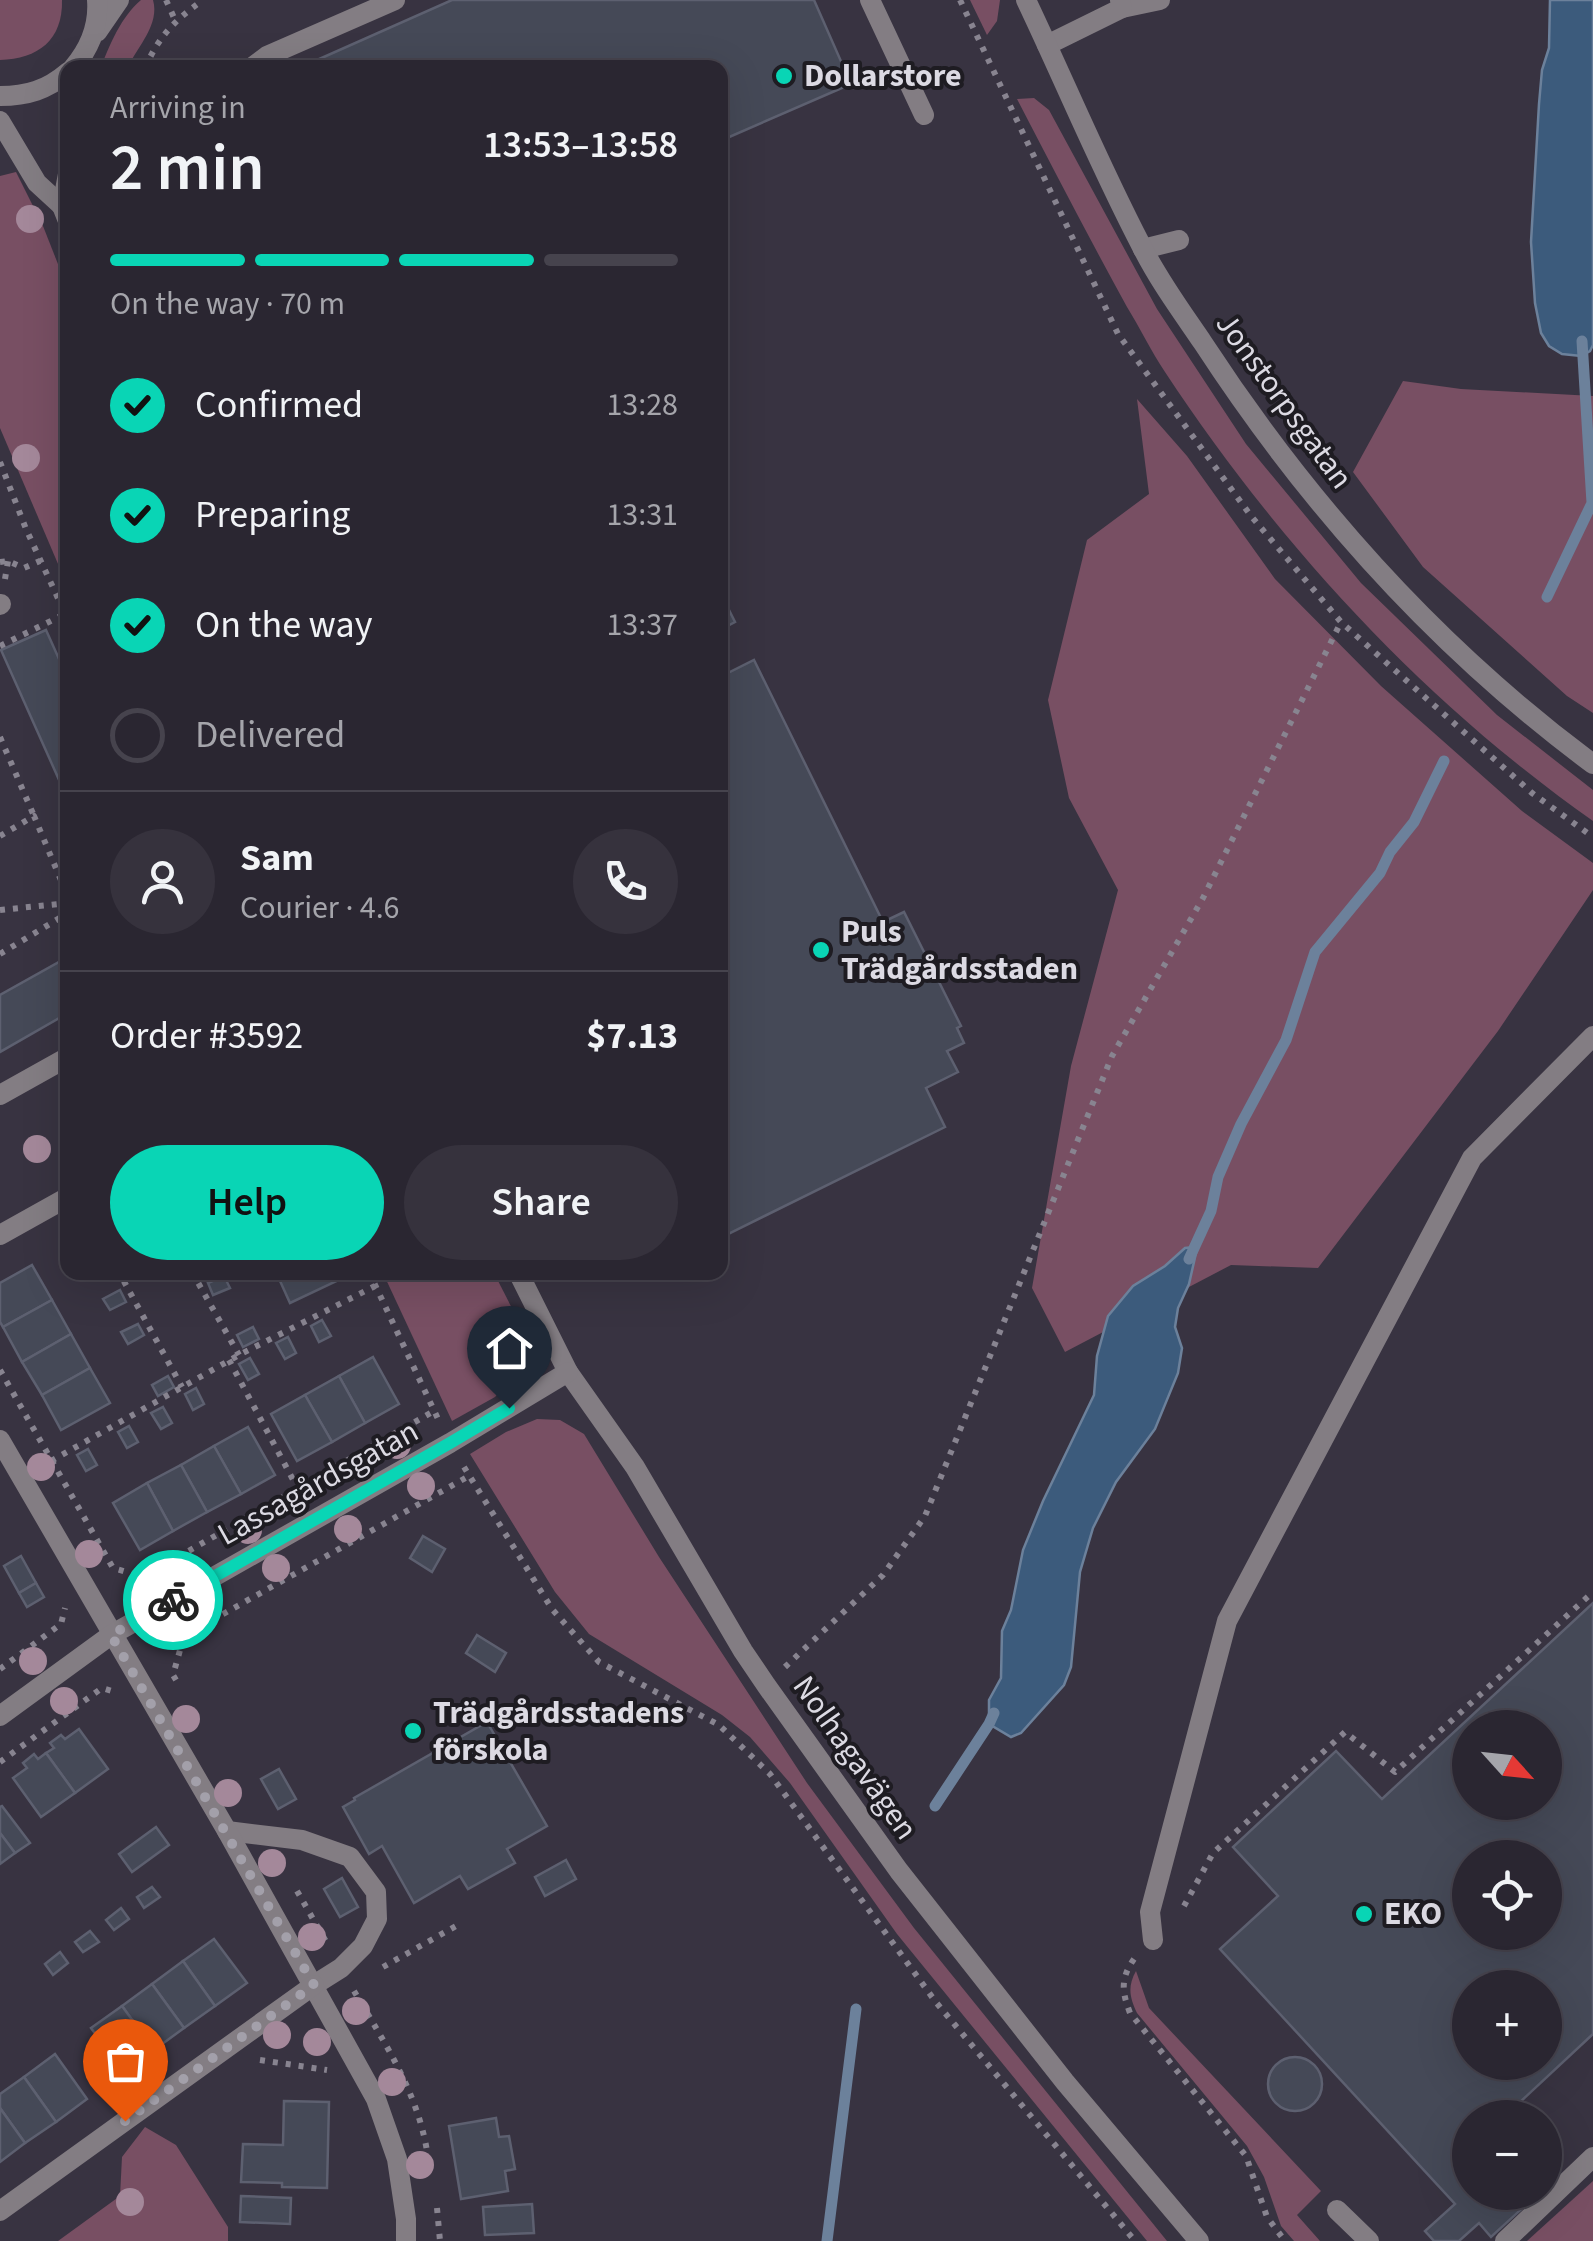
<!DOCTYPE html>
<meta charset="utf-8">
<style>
:root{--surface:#2a2631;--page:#36323d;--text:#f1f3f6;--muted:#a5a5ab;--line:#46434d;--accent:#09d5b5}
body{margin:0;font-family:"Source Sans 3",sans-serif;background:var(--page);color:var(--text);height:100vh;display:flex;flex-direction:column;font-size:38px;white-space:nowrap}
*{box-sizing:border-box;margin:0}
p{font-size:32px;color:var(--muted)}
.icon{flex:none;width:55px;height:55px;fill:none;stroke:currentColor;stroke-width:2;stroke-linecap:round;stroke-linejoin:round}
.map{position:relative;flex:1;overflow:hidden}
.panel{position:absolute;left:60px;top:60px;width:668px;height:1220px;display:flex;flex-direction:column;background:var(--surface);border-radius:20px;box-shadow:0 10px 40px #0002,0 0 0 2px var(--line)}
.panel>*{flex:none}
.needle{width:65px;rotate:117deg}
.controls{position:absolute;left:1452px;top:1710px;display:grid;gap:20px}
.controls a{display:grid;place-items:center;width:110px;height:110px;border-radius:50%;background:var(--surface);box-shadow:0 10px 40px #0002,0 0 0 2px var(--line);font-size:50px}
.pin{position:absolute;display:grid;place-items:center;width:85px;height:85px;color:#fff;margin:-102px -42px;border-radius:50% 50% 50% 0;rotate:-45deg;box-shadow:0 0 10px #0007}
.pin .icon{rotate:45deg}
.courier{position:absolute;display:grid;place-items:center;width:100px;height:100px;margin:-50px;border:8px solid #09d5b5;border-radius:50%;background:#fff;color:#222;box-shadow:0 2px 12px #0007}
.overview em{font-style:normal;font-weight:600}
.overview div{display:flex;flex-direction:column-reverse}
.overview{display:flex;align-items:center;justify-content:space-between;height:170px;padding:0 50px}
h1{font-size:65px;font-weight:600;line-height:75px}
.bar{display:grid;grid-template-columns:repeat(4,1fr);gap:15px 10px;align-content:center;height:120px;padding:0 50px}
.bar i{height:12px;border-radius:8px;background:var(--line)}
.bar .on{background:var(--accent)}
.bar p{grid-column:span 4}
.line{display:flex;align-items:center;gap:25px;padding:0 50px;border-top:2px solid var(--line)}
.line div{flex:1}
.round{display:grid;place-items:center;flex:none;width:105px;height:105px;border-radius:52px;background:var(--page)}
ol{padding:0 50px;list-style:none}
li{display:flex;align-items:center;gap:30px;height:110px}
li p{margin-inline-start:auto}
li .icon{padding:10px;border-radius:50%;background:var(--accent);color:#111;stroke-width:4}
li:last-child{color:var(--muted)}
li i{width:55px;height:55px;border:5px solid var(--line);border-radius:50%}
.primary-button{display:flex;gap:20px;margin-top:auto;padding:20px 50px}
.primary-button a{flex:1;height:115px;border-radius:60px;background:var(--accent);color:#111;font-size:40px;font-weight:600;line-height:115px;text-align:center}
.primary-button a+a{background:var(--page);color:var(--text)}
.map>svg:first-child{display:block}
.green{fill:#784f63}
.water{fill:#3c5b7c;stroke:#6c819b;stroke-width:2.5}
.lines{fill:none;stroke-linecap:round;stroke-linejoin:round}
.stream{stroke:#6c819b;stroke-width:11}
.building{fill:#454957;stroke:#5d6070;stroke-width:2.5;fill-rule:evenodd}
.path{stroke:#888490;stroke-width:6;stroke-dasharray:5 8;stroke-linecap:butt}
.service{stroke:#837d83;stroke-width:20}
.minor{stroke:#837d83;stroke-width:20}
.tree{fill:#a4889a}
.done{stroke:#a3a0aa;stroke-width:10;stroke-dasharray:0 18}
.route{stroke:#09d5b5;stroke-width:12}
.poi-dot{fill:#09d5b5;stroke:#1e1c22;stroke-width:4}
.labels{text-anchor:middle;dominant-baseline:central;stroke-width:8;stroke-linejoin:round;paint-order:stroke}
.poi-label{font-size:32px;font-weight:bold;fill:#dcdae3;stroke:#1e1c22;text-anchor:start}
.street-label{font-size:32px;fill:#dcdae3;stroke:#1e1c22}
</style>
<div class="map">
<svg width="1593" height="2241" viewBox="0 0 1593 2241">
<rect width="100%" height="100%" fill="#383341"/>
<g class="green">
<path d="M0 0H62C63 40 38 59 0 60Z"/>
<path d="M141 0H153C160 24 138 46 128 67H101C110 44 121 17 141 0Z"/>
<polygon points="970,0 1000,0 997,21 987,35"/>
<path d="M1034 98 1049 110 1157 309 1246 444 1361 583 1497 715 1593 790V821C1424 702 1279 545 1165 372 1151 351 1140 328 1127 307 1089 238 1053 168 1017 99Z"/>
<polygon points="16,172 43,226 67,287 67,585 0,428 0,176"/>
<polygon points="1403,381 1461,389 1593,396 1593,713 1567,696 1423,567 1353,472"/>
<polygon points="1137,399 1187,456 1275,579 1381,686 1522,811 1593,863 1593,890 1498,1031 1318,1268 1231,1265 1065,1352 1032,1288 1071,1066 1118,890 1069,798 1048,700 1087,540 1149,494"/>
<polygon points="383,1273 494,1273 519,1322 521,1349 514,1377 495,1397 452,1421"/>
<polygon points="537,1419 560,1420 584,1434 659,1557 807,1783 914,1928 1167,2241 1147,2241 897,1934 790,1783 750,1737 722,1715 589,1634 555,1592 470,1454 506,1432"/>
<path d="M1136 1971 1149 2008 1321 2191 1297 2215 1320 2241H1294L1281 2226 1264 2177 1247 2146 1137 2013C1130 1998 1127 1987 1136 1971Z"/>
<polygon points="145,2127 176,2145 228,2227 228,2241 58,2241 120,2196 122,2157"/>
<polygon points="1593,2181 1593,2241 1527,2241"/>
</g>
<g class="water">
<polygon points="1550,0 1593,0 1593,345 1590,351 1581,356 1562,354 1549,346 1541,333 1535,303 1531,242 1539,104 1542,70 1549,48"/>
<polygon points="1194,1247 1196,1253 1189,1284 1178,1308 1175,1327 1182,1348 1178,1373 1155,1429 1116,1482 1093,1528 1080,1572 1071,1667 1064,1685 1021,1733 1011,1737 989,1724 989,1700 1001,1678 1002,1631 1011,1610 1023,1550 1043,1501 1094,1395 1097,1356 1108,1316 1133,1286 1165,1266 1185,1248"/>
</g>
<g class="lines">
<g class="stream">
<polyline points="1547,597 1592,503 1582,341"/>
<polyline points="1189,1259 1211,1211 1218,1177 1241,1124 1286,1040 1315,952 1380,873 1390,852 1414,822 1444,761"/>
<polyline points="935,1806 989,1724 994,1713"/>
<polyline points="827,2241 856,2009"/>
</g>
</g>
<g class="building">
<polygon points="452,0 814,0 851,84 720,141 720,68 299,68"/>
<polygon points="720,592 735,622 720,630"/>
<polygon points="46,630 68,679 68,800 1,650"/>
<polygon points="754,660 883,922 904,912 961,1026 957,1028 964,1043 947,1051 958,1072 926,1088 945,1127 726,1235 720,1224 720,677"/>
<polygon points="68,957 68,1013 0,1052 0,995"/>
<polygon points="32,1265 52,1300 3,1327 0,1322 0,1283"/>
<polygon points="276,1272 338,1272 341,1279 290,1303"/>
<polygon points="224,1276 230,1288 213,1295 208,1283"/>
<polygon points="120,1290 126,1302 110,1310 103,1299"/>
<polygon points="52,1300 71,1334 22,1362 3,1327"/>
<polygon points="322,1320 331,1336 319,1342 311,1326"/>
<polygon points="138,1324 144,1335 128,1344 121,1332"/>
<polygon points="253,1327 259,1339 243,1347 237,1335"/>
<polygon points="71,1334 90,1368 42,1395 22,1362"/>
<polygon points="288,1337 296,1353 285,1359 276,1343"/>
<polygon points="373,1357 399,1404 365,1423 339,1376"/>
<polygon points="250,1358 259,1374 248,1380 239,1364"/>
<polygon points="90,1368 110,1403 61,1430 42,1395"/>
<polygon points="168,1376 174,1387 158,1396 152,1385"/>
<polygon points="339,1376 365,1423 332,1442 305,1395"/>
<polygon points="196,1388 204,1404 193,1410 185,1394"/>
<polygon points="305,1395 332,1442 297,1461 271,1414"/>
<polygon points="163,1407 172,1423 161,1429 151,1413"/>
<polygon points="129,1426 138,1442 127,1448 118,1432"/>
<polygon points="248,1427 275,1475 241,1494 214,1446"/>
<polygon points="214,1446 241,1494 207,1512 181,1465"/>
<polygon points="88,1449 97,1465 86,1471 77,1455"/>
<polygon points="181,1465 207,1512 173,1531 147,1483"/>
<polygon points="147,1483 173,1531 140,1550 113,1503"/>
<polygon points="423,1536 445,1549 432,1572 410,1558"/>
<polygon points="21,1556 36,1583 19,1593 4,1566"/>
<polygon points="36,1583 44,1597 27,1607 19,1593"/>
<path d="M1593 1603V2034L1503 2118H1470V2192H1540L1491 2237 1479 2223 1459 2241H1434L1425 2231 1455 2204 1220 1949 1278 1896 1233 1847 1336 1751 1382 1799ZM1470 1728H1545V1802H1470ZM1470 1858H1545V1932H1470ZM1470 1988H1545V2062H1470Z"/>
<polygon points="477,1635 506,1653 495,1672 466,1653"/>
<polygon points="487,1722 547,1826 507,1849 515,1863 468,1889 460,1876 414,1903 382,1846 369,1854 343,1807 355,1800 354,1798"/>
<polygon points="79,1729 108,1769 75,1793 46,1753 54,1748 50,1743 61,1735 65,1739"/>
<polygon points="46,1753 75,1793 41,1817 13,1778 27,1768 23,1763 34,1754 38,1759"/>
<polygon points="279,1769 296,1799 278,1809 261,1779"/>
<polygon points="2,1806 30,1843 15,1853 0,1833 0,1807"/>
<polygon points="156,1827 169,1845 132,1872 119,1854"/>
<polygon points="0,1833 15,1853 0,1864"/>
<polygon points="566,1860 576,1879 545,1896 535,1877"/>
<polygon points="342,1878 358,1907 340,1917 324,1889"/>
<polygon points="152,1887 160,1897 144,1908 137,1897"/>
<polygon points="121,1908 129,1919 114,1930 106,1920"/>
<polygon points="90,1931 99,1942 83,1952 75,1942"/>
<polygon points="214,1939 247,1983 215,2006 183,1961"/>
<polygon points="60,1952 68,1963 53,1975 45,1964"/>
<polygon points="183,1961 215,2006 184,2028 152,1984"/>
<polygon points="152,1984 184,2028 154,2050 122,2006"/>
<polygon points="122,2006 154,2050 123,2072 91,2028"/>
<polygon points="55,2054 87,2099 56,2122 24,2077"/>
<circle cx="1295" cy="2084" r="27"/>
<polygon points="24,2077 56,2122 25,2143 0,2108 0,2094"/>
<polygon points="284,2101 329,2102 327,2188 282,2187 282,2183 241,2182 243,2144 283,2145"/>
<polygon points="0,2108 25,2143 0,2162"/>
<polygon points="496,2118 499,2137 509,2136 515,2169 505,2171 508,2191 461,2199 449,2126"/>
<polygon points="241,2196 291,2198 290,2224 240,2222"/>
<polygon points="532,2204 534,2233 485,2235 483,2207"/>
</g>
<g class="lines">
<g class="path">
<polyline points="166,0 175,20"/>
<polyline points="960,0 1118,334 1251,516 1341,622 1532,793 1593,837"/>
<path d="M145 68C159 36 175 20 203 0"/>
<polyline points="0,462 26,529 68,620"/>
<polyline points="0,562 8,561 24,568 40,561"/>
<polyline points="5,579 8,561"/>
<polyline points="0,646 65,614"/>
<polyline points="0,737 34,816"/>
<polyline points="0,836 34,816 68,897"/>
<polyline points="0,910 68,903"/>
<polyline points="0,954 68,913"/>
<polyline points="127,1272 121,1276 182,1387"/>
<polyline points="192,1272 239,1355"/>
<polyline points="369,1272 439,1421"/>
<polyline points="229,1360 298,1489"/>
<polyline points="0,1370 113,1568 143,1577 434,1411"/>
<polyline points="51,1461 239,1355 375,1286"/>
<polyline points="464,1467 552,1609 599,1662 719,1725 770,1774 935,2001 1135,2241"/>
<polyline points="785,1667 883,1575 925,1516 1112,1056 1203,898 1341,622"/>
<polyline points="0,1669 61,1624 65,1608"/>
<polyline points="176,1680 173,1675 184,1636 469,1476"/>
<polyline points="0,1762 102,1688 115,1692"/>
<polyline points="297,1891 328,1945"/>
<polyline points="1184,1906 1213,1853 1345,1732 1395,1772 1593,1592"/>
<path d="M1134 1959C1120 1979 1122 1992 1130 2013L1246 2156 1267 2217 1285 2241"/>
<polyline points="383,1967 456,1926"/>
<path d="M354 1991C384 2042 417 2091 427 2151"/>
<polyline points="260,2060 327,2070"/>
<polyline points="437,2208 440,2241"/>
</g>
<g class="service">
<polyline points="870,0 924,115"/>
<polyline points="1122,8 1160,0"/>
<polyline points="1047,45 1122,8 1120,0"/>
<polyline points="251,68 267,56 395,0"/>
<polyline points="1143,249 1179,240"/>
<polyline points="227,1831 302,1840 350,1857 376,1892 377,1919 363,1946 341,1968 314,1985"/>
<polyline points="1153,1940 1150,1912 1227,1621 1472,1158 1593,1036"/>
<polyline points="1337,2210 1369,2241"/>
<polyline points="1505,2241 1593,2157"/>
</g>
<g class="minor">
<path d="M1026 0C1065 82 1100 167 1142 247 1159 281 1182 312 1203 343 1308 504 1438 649 1593 764"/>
<polyline points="97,32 119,0"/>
<path d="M73 68C90 48 99 26 97 0"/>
<path d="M0 96C27 96 47 90 68 72"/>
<polyline points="0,121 37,183 62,206"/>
<polyline points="68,174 62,206 68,221"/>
<polyline points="0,605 1,604"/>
<polyline points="0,1095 68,1057"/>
<polyline points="0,1235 68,1197"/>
<polyline points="518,1272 568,1372 635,1467 743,1651 766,1685 899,1871 1065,2082 1199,2241"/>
<polyline points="0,1440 227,1831 376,2099 397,2159 406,2219 406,2241"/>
<polyline points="0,1716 111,1635 450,1443 568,1372"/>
<polyline points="0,2211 314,1985"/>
</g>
</g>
<g class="tree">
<circle cx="30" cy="219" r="14"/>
<circle cx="26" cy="458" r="14"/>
<circle cx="37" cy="1149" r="14"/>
<circle cx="397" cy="1445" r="14"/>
<circle cx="41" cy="1467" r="14"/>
<circle cx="421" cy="1486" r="14"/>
<circle cx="348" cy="1529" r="14"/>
<circle cx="248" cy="1530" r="14"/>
<circle cx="89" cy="1554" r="14"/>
<circle cx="276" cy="1568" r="14"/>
<circle cx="174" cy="1571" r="14"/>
<circle cx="200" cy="1614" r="14"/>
<circle cx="33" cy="1661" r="14"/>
<circle cx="64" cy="1701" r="14"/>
<circle cx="186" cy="1719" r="14"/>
<circle cx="228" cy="1793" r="14"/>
<circle cx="272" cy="1863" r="14"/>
<circle cx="312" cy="1937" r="14"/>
<circle cx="356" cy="2011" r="14"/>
<circle cx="277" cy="2035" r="14"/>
<circle cx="317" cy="2042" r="14"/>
<circle cx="392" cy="2082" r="14"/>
<circle cx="420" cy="2165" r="14"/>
<circle cx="130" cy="2202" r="14"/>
</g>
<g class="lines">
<polyline class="done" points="125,2121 314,1985 111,1635 173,1600"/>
<polyline class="route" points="173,1600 450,1443 509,1408"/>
</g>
<g class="poi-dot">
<circle cx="784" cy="76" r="10"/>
<circle cx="821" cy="950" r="10"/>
<circle cx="413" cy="1731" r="10"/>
<circle cx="1364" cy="1914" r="10"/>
</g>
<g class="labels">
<g class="poi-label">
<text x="804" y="76">Dollarstore</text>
<text x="841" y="932">Puls<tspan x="841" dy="37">Trädgårdsstaden</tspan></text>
<text x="433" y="1713">Trädgårdsstadens<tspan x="433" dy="37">förskola</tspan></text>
<text x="1384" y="1914">EKO</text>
</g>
<g class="street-label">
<text transform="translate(1284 401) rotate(54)">Jonstorpsgatan</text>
<text transform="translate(318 1483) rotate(-29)">Lassagårdsgatan</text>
<text transform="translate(855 1758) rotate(55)">Nolhagavägen</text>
</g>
</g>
</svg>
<div class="controls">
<a><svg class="needle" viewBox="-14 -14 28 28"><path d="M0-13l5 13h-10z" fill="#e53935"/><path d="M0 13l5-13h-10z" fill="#a5a5ab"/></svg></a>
<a><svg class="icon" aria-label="locate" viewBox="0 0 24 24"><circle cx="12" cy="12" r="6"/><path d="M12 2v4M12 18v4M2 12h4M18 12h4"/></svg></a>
<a>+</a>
<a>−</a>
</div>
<div class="pin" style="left:125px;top:2121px;background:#ea580c"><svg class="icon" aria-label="bag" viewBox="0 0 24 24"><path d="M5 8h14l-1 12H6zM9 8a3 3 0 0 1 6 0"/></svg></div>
<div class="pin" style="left:509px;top:1408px;background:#1f2937"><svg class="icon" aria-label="home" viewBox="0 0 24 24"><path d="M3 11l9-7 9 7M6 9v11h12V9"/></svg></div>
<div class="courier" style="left:173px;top:1600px"><svg class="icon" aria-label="bike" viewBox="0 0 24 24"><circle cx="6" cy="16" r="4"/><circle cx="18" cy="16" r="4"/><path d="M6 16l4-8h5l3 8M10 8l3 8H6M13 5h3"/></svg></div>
<section class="panel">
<div class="overview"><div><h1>2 min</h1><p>Arriving in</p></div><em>13:53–13:58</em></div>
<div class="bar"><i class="on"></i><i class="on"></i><i class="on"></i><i></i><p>On the way · 70 m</p></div>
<ol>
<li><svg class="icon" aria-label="check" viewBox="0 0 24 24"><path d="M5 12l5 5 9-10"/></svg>Confirmed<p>13:28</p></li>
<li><svg class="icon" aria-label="check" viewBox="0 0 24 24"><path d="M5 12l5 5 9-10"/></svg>Preparing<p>13:31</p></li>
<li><svg class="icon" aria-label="check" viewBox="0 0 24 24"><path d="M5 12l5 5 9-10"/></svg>On the way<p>13:37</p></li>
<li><i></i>Delivered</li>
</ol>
<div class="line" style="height:180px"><a class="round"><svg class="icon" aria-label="person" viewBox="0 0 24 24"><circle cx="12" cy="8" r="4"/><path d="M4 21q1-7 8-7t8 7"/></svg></a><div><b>Sam</b><p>Courier · 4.6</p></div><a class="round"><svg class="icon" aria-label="phone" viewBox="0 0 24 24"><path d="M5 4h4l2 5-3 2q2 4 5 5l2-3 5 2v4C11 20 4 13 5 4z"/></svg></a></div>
<div class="line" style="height:130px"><div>Order #3592</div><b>$7.13</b></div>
<div class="primary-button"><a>Help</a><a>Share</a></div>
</section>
</div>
